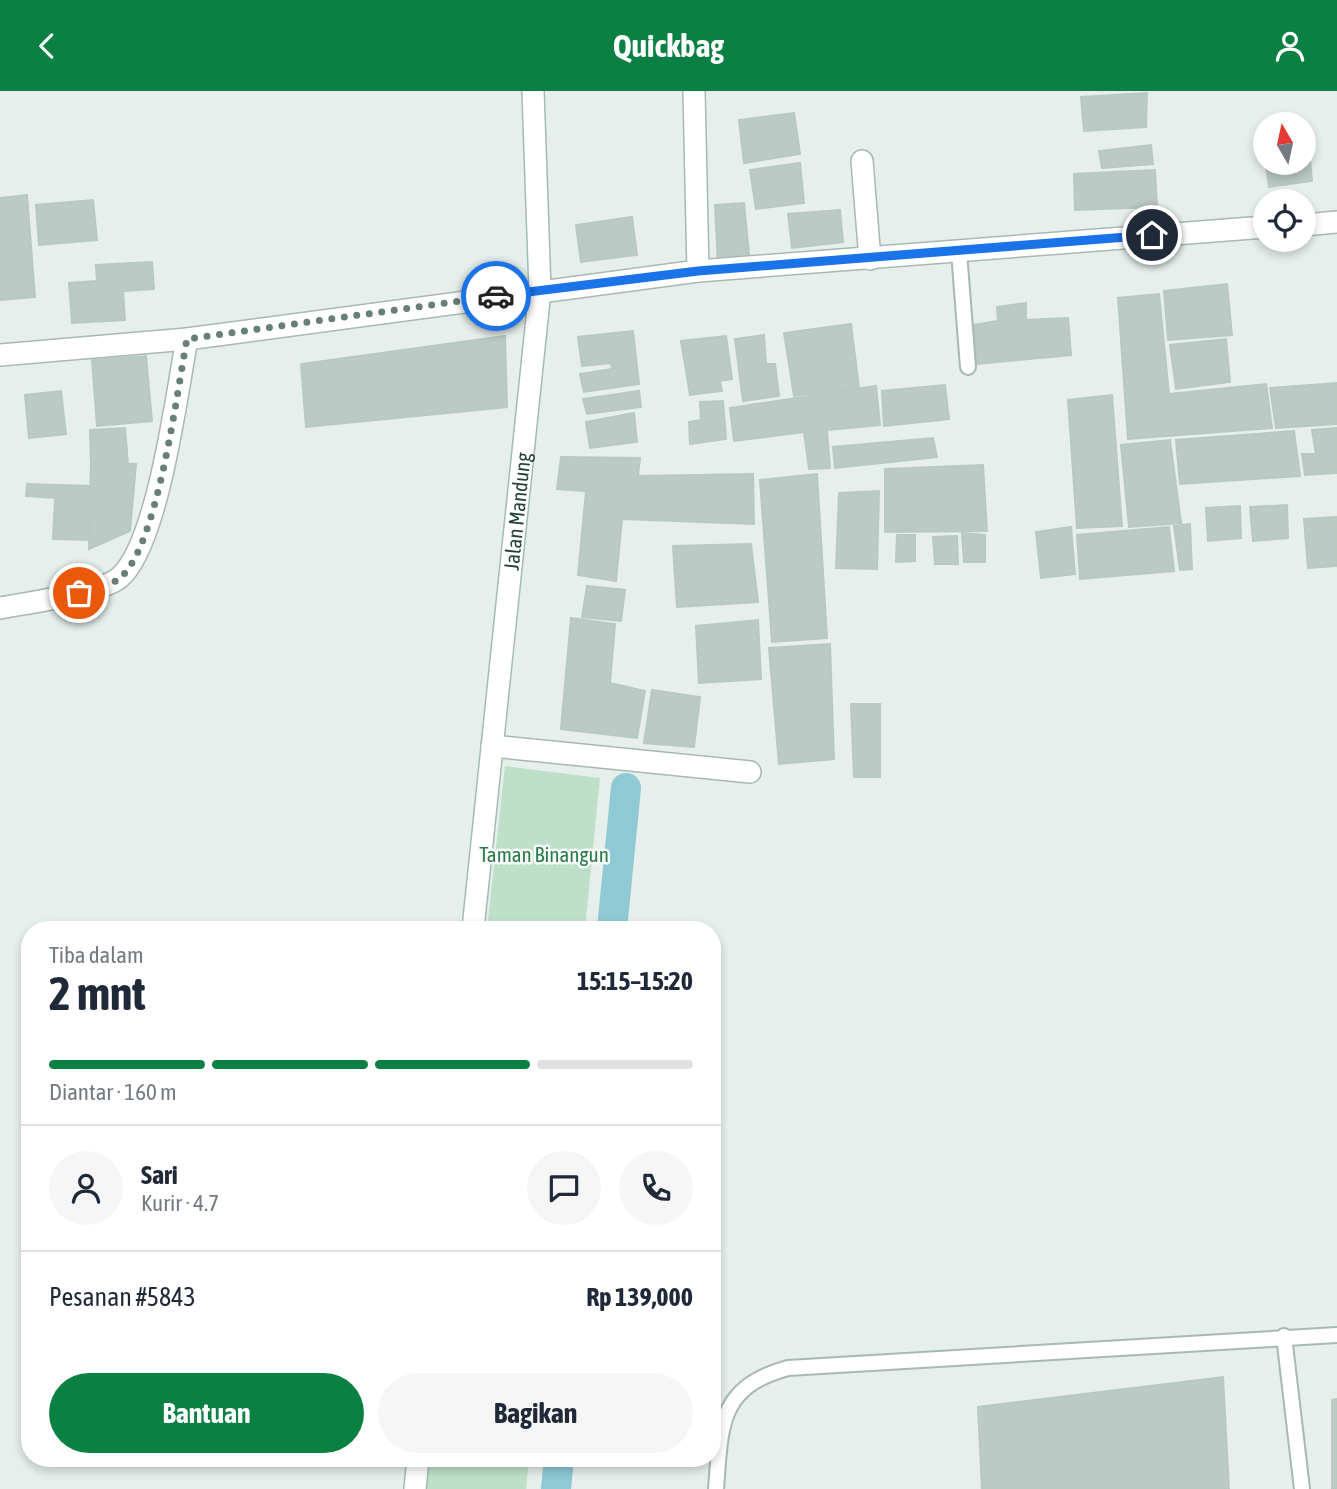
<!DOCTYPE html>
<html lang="id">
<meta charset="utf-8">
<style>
:root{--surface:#fff;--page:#f6f6f7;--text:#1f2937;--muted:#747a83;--line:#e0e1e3;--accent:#0b8043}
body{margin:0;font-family:"Asap Condensed",sans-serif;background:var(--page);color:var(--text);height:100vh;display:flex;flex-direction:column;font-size:26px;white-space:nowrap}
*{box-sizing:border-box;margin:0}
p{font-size:23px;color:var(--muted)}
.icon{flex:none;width:38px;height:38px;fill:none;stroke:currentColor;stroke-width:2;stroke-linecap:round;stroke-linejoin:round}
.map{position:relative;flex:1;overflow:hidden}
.drawer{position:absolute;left:21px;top:830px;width:700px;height:546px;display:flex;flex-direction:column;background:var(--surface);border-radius:28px;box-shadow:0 4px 10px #0003}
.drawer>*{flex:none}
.needle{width:46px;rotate:351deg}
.tools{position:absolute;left:1253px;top:21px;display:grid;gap:14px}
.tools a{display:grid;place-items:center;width:63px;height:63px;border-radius:50%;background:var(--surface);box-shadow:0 4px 10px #0003;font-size:35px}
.pin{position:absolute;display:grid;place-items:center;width:60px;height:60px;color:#fff;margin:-30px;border:4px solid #fff;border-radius:50%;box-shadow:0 2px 7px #0007}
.courier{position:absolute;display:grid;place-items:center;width:70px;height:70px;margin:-35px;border:5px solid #1a73e8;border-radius:50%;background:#fff;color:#222;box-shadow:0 2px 9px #0007}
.headline em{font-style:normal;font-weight:700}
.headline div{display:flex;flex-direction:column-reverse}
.headline{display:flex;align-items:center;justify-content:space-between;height:119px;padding:0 28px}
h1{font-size:46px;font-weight:700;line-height:52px}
.bar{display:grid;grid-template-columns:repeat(4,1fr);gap:10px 7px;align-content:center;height:84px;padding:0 28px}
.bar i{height:9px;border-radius:5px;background:var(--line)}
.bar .on{background:var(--accent)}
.bar p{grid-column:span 4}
.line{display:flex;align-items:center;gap:18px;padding:0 28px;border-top:2px solid var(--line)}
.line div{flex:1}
.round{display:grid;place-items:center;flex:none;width:74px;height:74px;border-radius:37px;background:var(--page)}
.primary-button{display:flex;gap:14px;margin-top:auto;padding:14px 28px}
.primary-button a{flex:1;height:80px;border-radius:42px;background:var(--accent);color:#fff;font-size:28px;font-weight:700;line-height:80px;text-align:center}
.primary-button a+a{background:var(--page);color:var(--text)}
header{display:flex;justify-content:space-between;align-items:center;height:91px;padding:0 28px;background:var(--accent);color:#fff;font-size:32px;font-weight:700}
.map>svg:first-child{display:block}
.green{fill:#bfe0c8}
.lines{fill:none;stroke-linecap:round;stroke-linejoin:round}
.canal{stroke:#8ec9d4;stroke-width:30}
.building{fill:#bbcac4;stroke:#b8c9c2;stroke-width:2}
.lane-casing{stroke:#a8b8b2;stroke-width:18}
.street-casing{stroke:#a8b8b2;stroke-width:24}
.secondary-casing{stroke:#a4bbb3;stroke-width:24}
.lane{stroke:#fff;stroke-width:14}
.street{stroke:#fff;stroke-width:21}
.secondary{stroke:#fff;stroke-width:21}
.done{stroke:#687f78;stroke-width:7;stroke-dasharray:0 12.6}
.route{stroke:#1a73e8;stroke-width:9}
.labels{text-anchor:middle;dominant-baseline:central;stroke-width:5;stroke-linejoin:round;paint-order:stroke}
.street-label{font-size:21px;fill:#24423a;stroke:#f7fbf9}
.park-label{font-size:21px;fill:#2d7a4b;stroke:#f7fbf9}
</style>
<header><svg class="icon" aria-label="back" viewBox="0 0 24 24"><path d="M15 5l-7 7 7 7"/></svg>Quickbag<svg class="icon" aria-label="person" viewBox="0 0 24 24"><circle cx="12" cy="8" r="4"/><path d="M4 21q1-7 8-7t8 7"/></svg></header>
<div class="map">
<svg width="1337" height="1398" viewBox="0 0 1337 1398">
<rect width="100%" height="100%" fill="#e6efeb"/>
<g class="green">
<polygon points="505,675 600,687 585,838 487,838"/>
<polygon points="428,1367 529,1367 526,1398 424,1398"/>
</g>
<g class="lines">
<g class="canal">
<polyline points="612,838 626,697"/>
<polyline points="556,1398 559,1367"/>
</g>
</g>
<g class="building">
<polygon points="1147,2 1146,36 1084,40 1081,6"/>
<polygon points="794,22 800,63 744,72 739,29"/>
<polygon points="1308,39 1312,60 1304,61 1304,40"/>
<polygon points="1151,54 1153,73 1102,77 1099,60"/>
<polygon points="1310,69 1312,90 1269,96 1266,74"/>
<polygon points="800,72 804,112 756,118 750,79"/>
<polygon points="1155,79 1157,116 1075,119 1074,83"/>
<polygon points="27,104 35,206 0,209 0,107"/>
<polygon points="93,109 97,149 39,154 36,114"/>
<polygon points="744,112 750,173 718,175 715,114"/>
<polygon points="840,119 843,151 792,157 788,123"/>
<polygon points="632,126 637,164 581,171 576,134"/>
<polygon points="152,171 154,198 123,200 125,229 72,232 69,192 97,190 96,174"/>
<polygon points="1227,193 1232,244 1168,249 1164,200"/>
<polygon points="1159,203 1169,303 1266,293 1272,337 1128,348 1118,207"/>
<polygon points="1026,212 1026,229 1068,227 1071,264 977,273 973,234 998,230 997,216"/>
<polygon points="851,233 859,297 794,305 784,242"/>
<polygon points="633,240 639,293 584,301 580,283 612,278 611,272 582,275 578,246"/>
<polygon points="764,244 766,273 775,273 779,305 743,310 735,248"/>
<polygon points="505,245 507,316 306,336 301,273"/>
<polygon points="726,245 732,288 720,290 722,300 690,304 681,250"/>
<polygon points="1226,248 1230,291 1176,298 1170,254"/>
<polygon points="146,265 152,330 97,335 92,269"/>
<polygon points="1337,292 1337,333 1276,337 1270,297"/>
<polygon points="945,294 949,328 884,335 882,300"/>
<polygon points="876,295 880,334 827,339 830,377 809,378 804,341 734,350 730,317"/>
<polygon points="61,300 66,343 29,347 25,304"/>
<polygon points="639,300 641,316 587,323 583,308"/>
<polygon points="1112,304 1122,435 1077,437 1068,309"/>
<polygon points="723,310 726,348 690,353 689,331 701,329 700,311"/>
<polygon points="634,322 637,351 590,357 586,331"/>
<polygon points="125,337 128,373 91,372 90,339"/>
<polygon points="1337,337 1337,382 1305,384 1302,363 1316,363 1312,339"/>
<polygon points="1294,340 1300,385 1180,393 1176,349"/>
<polygon points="933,347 937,366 835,377 833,356"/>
<polygon points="1170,349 1181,432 1129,436 1121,354"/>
<polygon points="561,366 640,367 638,385 753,383 754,433 622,428 616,490 578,484 586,400 557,398"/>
<polygon points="91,372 136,373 130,440 89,458"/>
<polygon points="983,374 987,440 885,441 885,378"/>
<polygon points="817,383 827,547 772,551 760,389"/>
<polygon points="27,393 91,395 89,449 53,448 55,407 26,405"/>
<polygon points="879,400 877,478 836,477 839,402"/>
<polygon points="1287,414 1288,447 1253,450 1250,416"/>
<polygon points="1240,415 1241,447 1208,450 1206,417"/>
<polygon points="1337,426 1337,475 1308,477 1304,428"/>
<polygon points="1190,433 1192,478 1180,479 1174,435"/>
<polygon points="1071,436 1075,483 1041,487 1036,441"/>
<polygon points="1169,436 1174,480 1080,488 1077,444"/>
<polygon points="962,442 985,444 985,471 964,471"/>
<polygon points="897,444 915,444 915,470 896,471"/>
<polygon points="957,445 958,473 935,473 933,446"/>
<polygon points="751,453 758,511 677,516 673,455"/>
<polygon points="587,495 625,499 621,530 582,526"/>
<polygon points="571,527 615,533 610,592 645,600 637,647 561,638"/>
<polygon points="758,529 761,588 699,592 696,535"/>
<polygon points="830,553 834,668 779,673 769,557"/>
<polygon points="652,599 700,606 694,656 644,652"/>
<polygon points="851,613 880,613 880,686 854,686"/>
<polygon points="1223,1286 1229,1398 982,1398 978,1316"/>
<polygon points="1337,1308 1337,1398 1332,1398 1332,1309"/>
</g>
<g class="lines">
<g class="lane-casing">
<g id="lane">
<polyline points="959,161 968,276"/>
<polyline points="1284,1245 1302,1398"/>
<path d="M716 1398C721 1335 718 1296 788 1277L1337 1244"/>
</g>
</g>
<g class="street-casing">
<g id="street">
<polyline points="694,0 698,180"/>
<polyline points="862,70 870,168"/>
<polyline points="1304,134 1337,131"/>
<polyline points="0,264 187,248 698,180 1265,136"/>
<path d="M0 517C26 512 101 502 119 487 158 455 177 300 187 248"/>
<polyline points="492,655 750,681"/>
</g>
</g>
<g class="secondary-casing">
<g id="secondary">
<path id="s1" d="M473 838 540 199 533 0"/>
<polyline points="415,1398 418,1367"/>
</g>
</g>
<use href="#lane" class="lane"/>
<use href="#street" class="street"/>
<use href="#secondary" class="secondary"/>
</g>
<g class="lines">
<path class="done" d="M79 502C90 498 109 495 119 488 158 457 177 299 187 248L496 205"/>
<polyline class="route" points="496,205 698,180 1152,144"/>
</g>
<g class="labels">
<g class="street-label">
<text stroke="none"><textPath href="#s1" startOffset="420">Jalan Mandung</textPath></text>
</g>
<g class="park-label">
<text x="544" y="763">Taman Binangun</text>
</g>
</g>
</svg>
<div class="tools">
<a><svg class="needle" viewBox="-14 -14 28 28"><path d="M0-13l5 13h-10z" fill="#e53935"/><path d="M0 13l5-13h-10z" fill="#747a83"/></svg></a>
<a><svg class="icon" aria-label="locate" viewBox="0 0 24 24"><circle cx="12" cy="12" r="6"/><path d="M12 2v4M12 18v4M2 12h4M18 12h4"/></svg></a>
</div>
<div class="pin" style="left:79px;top:502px;background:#ea580c"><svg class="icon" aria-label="bag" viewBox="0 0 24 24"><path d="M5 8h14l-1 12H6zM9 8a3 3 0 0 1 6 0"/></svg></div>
<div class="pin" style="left:1152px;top:144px;background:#1f2937"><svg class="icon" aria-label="home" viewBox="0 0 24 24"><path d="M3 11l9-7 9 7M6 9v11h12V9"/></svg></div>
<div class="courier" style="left:496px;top:205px"><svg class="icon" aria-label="car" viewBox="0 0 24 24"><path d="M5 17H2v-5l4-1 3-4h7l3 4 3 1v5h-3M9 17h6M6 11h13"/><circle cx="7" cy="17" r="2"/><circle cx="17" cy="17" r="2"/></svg></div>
<section class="drawer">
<div class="headline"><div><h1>2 mnt</h1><p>Tiba dalam</p></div><em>15:15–15:20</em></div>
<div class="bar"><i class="on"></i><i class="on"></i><i class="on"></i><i></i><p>Diantar · 160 m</p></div>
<div class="line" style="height:126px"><a class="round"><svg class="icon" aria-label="person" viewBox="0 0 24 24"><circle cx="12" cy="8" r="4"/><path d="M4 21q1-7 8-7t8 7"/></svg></a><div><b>Sari</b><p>Kurir · 4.7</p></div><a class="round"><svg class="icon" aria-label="chat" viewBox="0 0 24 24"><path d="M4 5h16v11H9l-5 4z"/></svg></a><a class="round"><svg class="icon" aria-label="phone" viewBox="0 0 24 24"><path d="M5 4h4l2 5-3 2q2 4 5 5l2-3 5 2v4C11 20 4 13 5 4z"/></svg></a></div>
<div class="line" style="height:91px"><div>Pesanan #5843</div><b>Rp 139,000</b></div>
<div class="primary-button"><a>Bantuan</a><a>Bagikan</a></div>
</section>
</div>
